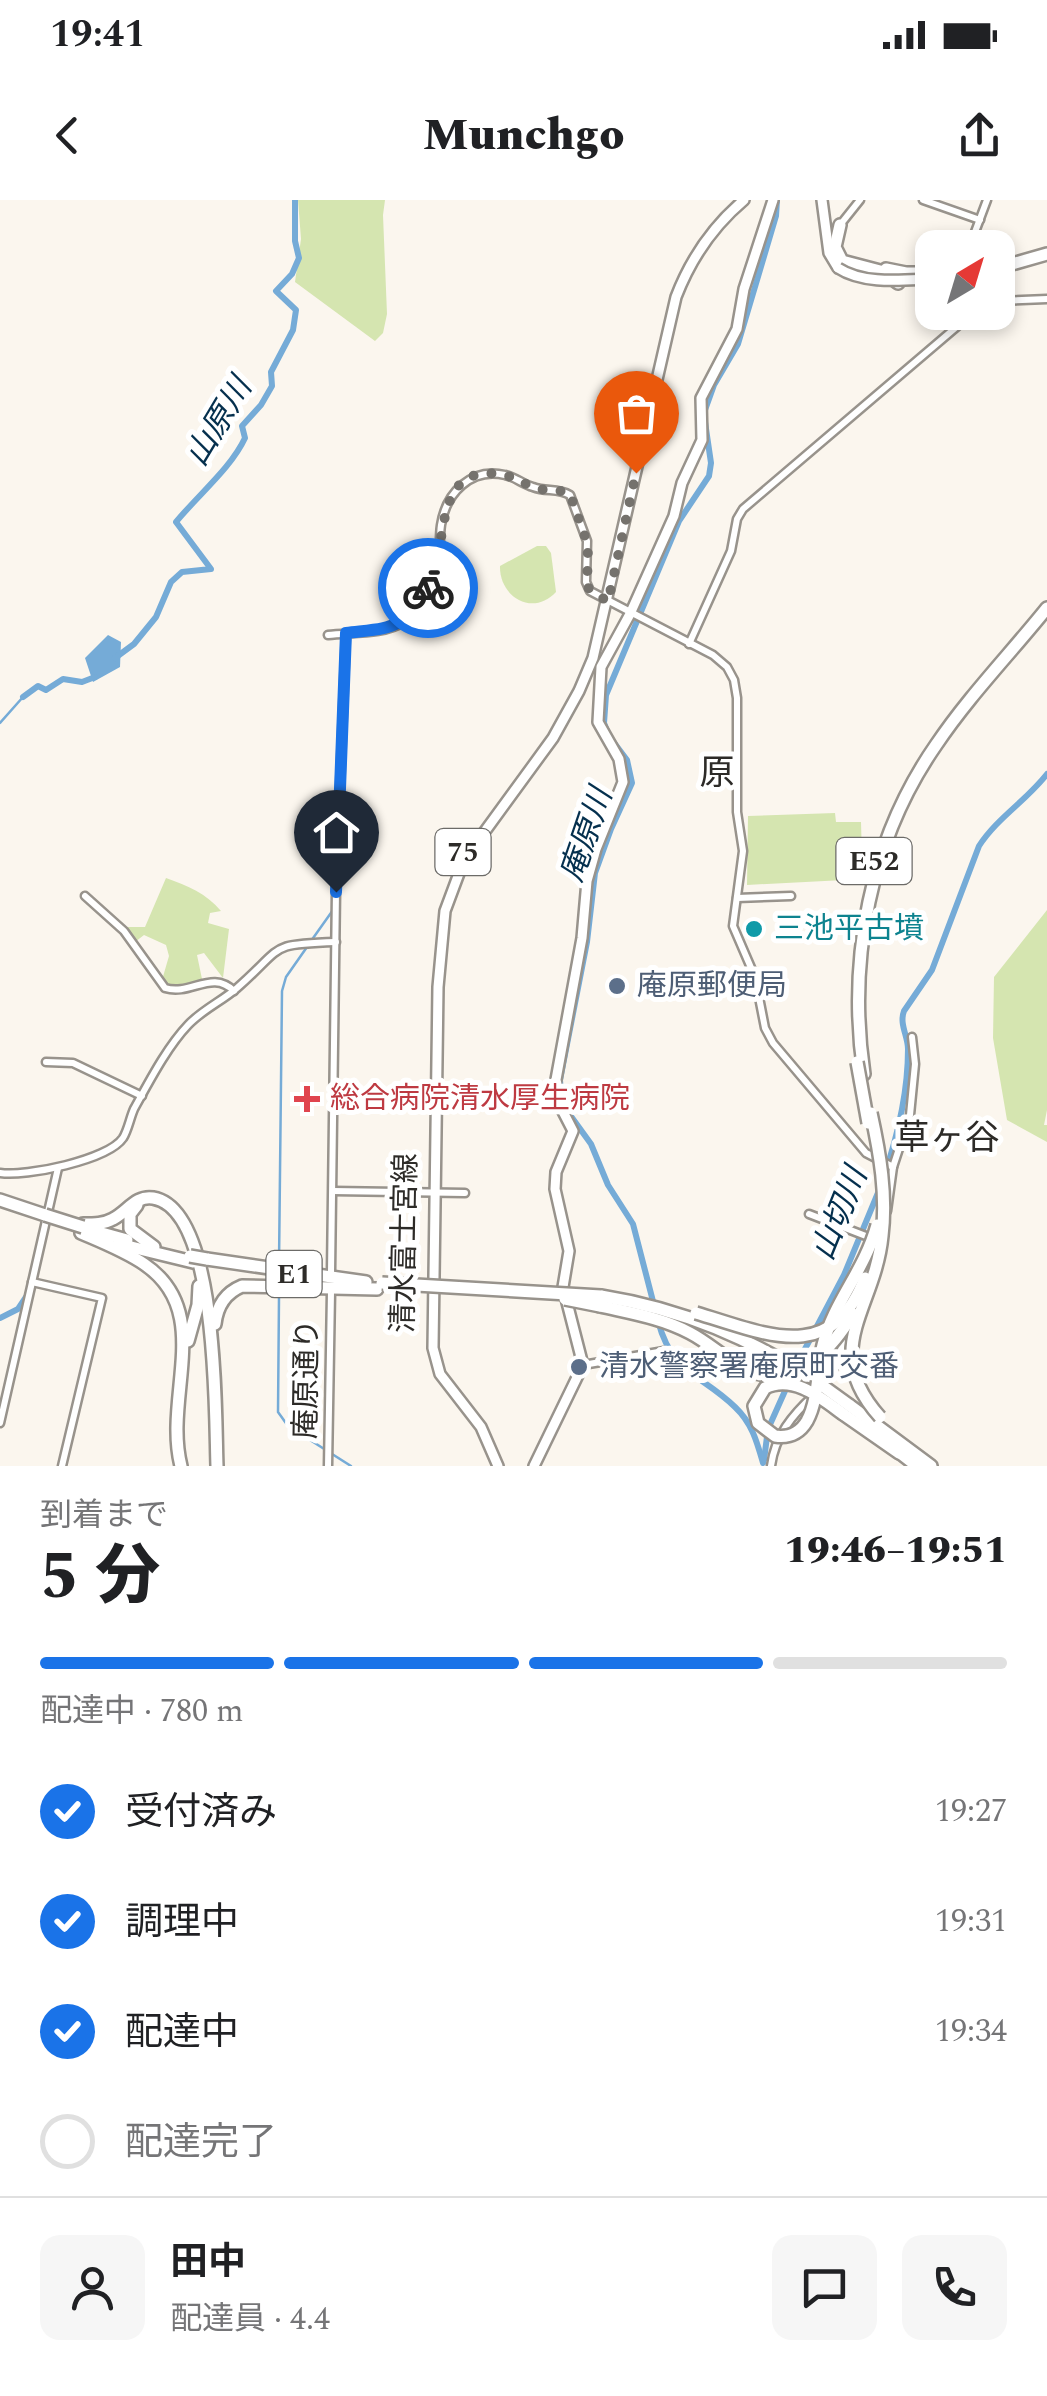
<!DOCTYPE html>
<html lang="ja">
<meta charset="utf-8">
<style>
:root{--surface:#fff;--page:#f6f6f6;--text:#202124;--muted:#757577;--line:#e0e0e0;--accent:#1a73e8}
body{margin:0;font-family:Spectral,"Noto Sans JP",serif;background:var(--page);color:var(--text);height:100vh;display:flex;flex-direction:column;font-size:38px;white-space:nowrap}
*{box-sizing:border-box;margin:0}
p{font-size:32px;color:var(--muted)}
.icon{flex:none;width:55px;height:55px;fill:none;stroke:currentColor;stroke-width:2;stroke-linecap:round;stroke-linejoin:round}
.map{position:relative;height:1266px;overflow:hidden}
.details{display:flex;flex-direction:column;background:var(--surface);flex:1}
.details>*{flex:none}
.needle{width:65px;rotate:38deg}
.tools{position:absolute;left:915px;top:30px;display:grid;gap:20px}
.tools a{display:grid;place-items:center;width:100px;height:100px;border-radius:20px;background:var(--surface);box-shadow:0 5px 15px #0003;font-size:50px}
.pin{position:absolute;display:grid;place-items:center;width:85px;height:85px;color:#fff;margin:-102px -42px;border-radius:50% 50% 50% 0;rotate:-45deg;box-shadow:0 0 10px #0007}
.pin .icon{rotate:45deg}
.courier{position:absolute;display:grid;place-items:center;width:100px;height:100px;margin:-50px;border:8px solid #1a73e8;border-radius:50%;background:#fff;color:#222;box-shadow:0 2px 12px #0007}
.summary em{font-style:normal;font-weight:800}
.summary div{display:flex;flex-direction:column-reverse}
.summary{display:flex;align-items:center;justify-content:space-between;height:170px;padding:0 40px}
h1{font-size:65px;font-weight:800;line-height:75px}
.bar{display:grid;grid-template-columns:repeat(4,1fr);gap:15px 10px;align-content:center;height:120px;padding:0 40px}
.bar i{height:12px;border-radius:8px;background:var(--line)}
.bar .selected{background:var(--accent)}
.bar p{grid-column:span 4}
.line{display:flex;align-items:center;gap:25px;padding:0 40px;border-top:2px solid var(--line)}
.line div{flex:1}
.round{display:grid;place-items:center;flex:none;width:105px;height:105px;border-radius:20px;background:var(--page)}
ol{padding:0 40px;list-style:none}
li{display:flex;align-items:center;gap:30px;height:110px}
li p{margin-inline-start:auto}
li .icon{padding:10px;border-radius:50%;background:var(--accent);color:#fff;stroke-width:4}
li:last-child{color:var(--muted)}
li i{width:55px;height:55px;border:5px solid var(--line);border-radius:50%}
.status{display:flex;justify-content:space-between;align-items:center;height:70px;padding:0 50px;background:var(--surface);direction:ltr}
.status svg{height:28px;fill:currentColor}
header{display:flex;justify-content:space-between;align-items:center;height:130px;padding:0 40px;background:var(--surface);font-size:45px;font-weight:800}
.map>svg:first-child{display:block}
.green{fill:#d5e5b0}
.water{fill:#75abd7}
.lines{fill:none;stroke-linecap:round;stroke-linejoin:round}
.stream{stroke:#75abd7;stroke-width:2.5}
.river{stroke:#75abd7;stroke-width:6}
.tertiary-casing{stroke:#98938c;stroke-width:11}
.primary-casing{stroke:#98938c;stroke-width:14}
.motorway-casing{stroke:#98938c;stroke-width:16}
.tertiary{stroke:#fff;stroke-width:6}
.primary{stroke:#fff;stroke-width:9}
.motorway{stroke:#fff;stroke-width:11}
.primary-bridge-casing{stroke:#98938c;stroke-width:14;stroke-linecap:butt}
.motorway-bridge-casing{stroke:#98938c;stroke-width:16;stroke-linecap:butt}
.primary-bridge{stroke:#fff;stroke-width:9}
.motorway-bridge{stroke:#fff;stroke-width:11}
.done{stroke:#75726d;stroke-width:10;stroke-dasharray:0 18}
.route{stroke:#1a73e8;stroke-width:12}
.culture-dot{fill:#0f9aa8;stroke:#fff;stroke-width:4}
.service-dot{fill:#5c6f8a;stroke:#fff;stroke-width:4}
.health-dot{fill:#e0444e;stroke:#fff;stroke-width:4}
.labels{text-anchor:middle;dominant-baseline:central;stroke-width:10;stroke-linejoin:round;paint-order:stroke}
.shield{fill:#fff;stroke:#6c6b68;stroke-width:2.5}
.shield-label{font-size:28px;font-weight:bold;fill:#2d2b28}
.culture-label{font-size:30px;fill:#0d838f;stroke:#fff;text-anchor:start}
.service-label{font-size:30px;fill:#4e5e75;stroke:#fff;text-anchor:start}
.health-label{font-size:30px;fill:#be3a42;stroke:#fff;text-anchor:start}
.street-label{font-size:30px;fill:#2d2b28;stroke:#fff}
.water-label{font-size:32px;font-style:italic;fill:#05304e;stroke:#fff}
.quarter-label{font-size:35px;fill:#2d2b28;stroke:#fff}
</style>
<div class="status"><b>19:41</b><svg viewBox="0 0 49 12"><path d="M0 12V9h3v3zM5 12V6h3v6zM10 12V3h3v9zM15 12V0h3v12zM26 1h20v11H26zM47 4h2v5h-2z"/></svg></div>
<header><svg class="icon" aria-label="back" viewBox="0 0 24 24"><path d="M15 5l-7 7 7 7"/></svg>Munchgo<svg class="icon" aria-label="share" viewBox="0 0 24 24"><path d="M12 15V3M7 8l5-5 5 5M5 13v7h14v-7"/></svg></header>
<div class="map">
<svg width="1047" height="1266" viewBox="0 0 1047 1266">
<rect width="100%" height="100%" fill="#fbf6ee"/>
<g class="green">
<polygon points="298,0 385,0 383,15 387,114 383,133 375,141 295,82 301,39"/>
<path d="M537 346H546L551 353 556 392C533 417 499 397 500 366Z"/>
<polygon points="835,613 836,622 861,622 862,658 851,665 844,680 747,685 748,616"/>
<path d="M166 678C188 686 206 693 221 711L210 713 208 723 229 729 223 778 204 753 197 755 202 779 174 787 162 780 169 756 166 745 144 735 135 742 124 727H145Z"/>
<polygon points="1047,710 1047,910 1044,925 1047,925 1047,942 1007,920 993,838 994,777"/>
</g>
<polygon class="water" points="108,435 121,442 120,467 93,482 85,458"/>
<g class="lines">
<g class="stream">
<polyline points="0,523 23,497"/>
<polyline points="311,741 333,710"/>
<polyline points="279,1064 282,791 286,777 307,747"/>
<polyline points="279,1097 278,1212 288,1226 351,1266"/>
</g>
<g class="river">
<polyline points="705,210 714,185 738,144 776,16 777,0"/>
<path d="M115 458 134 444 156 417 171 382 182 372 211 369 176 322C199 294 231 268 245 238L242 226 261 205 272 186 271 172 293 130 296 110 276 91 292 74 299 58 295 41V0"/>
<polyline points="23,497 38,486 46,490 63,479 82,482 95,477"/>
<path d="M884 976C898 935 908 893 908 849 908 836 899 824 904 811L932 770 979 646C997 618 1026 601 1047 574"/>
<polyline points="655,1109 633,1024 608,985 591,944 565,908 561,893 560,880 587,742 595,673 611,629 632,583 627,560 609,536 604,523 606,495 679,321 709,276 711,263 705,222"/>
<polyline points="0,1118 18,1109 26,1097"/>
<path d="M658 1121C672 1174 701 1174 735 1207 752 1223 757 1242 763 1263"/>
<polyline points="796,1166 844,1075 880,988"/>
<polyline points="764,1260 768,1229 789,1182"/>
</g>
<g class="tertiary-casing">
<g id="tertiary">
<polyline points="923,0 980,20"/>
<polyline points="840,25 860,0"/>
<polyline points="969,48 987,0"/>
<polyline points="998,101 1047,99"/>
<path d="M328 435C349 432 385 435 403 422 418 409 434 383 438 363 441 351 439 338 441 325 446 293 471 267 505 275 515 277 523 284 533 287 546 292 558 288 570 295L587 341 586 382 590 391 713 455 727 467 734 480 737 498V612L743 651 733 726 755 777 765 828 773 843 866 953 893 967"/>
<polyline points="689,444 731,351 737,319 743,309 974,112"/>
<path d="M85 696 124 731 165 788C191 796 212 769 234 791"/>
<polyline points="737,698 791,696"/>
<polyline points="46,862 73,863 142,896"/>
<path d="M0 973C26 977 108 960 123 938 128 930 130 918 134 909 149 882 167 847 188 825 202 810 222 801 237 788 285 746 267 744 336 742"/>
<polyline points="333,991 465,993"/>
<polyline points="887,1011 893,967 910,915 915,864 912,837"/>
<polyline points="809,1014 871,1038"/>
<polyline points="331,1072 336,691 346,433"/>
<polyline points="32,1082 102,1098 62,1266"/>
<polyline points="583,1165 664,1151"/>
<polyline points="823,1187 840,1157 844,1129"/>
<polyline points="0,1223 58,968"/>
<polyline points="328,1266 331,1092"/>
<path d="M771 1266C775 1236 792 1215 814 1195"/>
</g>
</g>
<g class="primary-casing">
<g id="primary">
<polyline points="822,0 829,53 838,68"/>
<path d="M498 1266 481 1227 440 1174 433 1148 438 787 445 711 464 660 553 538 579 491 593 458 676 97C691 58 712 27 744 0"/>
<polyline points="534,1266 583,1165 563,1087 569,1051 555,989 556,972 573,931 557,900 555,885 582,738 587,681 596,649 623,582 619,559 598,522 601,467 630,414 674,316 682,283 702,240 701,198 737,129 744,89 773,0"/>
</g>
</g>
<g class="motorway-casing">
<g id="motorway">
<polyline points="840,25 835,47 842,61 884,72 898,83"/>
<polyline points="998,68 1047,54"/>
<polyline points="886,69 906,73 932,73"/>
<path d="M864 874C847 760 870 640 936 545 969 496 1010 454 1047 408"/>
<polyline points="0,1000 45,1015"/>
<polyline points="137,1005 130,1014 130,1029 154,1047"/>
<path d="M83 1024C94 1024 104 1024 113 1019 127 1012 136 995 153 998 219 1009 215 1216 217 1266"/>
<polyline points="87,1029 127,1040"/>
<path d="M81 1033C102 1042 125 1051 144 1064 215 1112 163 1196 181 1266"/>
<polyline points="119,1044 193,1062"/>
<polyline points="207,1059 366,1082"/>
<path d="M601 1096C682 1109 751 1138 820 1184"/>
<path d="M600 1106C630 1113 662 1118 690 1133 717 1147 734 1170 765 1175"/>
<path d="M215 1124C217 1106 225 1093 242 1086L377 1089"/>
<polyline points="188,1141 198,1105 199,1086"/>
<polyline points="849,1205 931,1266"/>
<polyline points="843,1214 899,1253"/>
<polyline points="900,1253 917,1266"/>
</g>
</g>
<use href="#tertiary" class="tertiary"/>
<use href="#primary" class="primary"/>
<use href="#motorway" class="motorway"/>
<g class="primary-bridge-casing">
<path id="primary-bridge" d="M838 68C864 85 903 80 932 79"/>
</g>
<g class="motorway-bridge-casing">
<g id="motorway-bridge">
<polyline points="857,862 868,923"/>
<path d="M871 913C880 954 887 995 882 1036 875 1109 819 1149 880 1217"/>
<polyline points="45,1015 83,1027"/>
<polyline points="190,1056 207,1059"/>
<polyline points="382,1083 601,1096"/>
<polyline points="565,1099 600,1106"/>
<path d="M696 1113C764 1133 831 1167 865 1078"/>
<path d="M765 1175C807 1176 832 1148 853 1114"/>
<polyline points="820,1184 849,1205"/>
<path d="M843 1214C821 1198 793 1174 765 1188L754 1206 758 1223 775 1236C789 1238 800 1233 807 1221 819 1199 817 1168 823 1145 834 1101 864 1072 877 1025"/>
</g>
</g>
<use href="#primary-bridge" class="primary-bridge"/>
<use href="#motorway-bridge" class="motorway-bridge"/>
</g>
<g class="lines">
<path class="done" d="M428 388C450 351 429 260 504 275 514 277 523 283 533 287 545 292 558 288 570 294L588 345 587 387 608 402 636 273"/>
<path class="route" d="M336 692 346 433C396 427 399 431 428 388"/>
</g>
<circle class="culture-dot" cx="754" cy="729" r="10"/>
<g class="service-dot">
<circle cx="617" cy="786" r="10"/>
<circle cx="579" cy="1167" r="10"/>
</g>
<path class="health-dot" d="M302 884h10v10h10v10h-10v10h-10v-10h-10v-10h10z"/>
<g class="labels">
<g class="shield">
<rect x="435.5" y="629" width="55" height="46" rx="8"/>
<rect x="836.5" y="638" width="75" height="46" rx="8"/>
<rect x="266.5" y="1051" width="55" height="46" rx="8"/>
</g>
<g class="shield-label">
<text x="463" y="652">75</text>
<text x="874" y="661">E52</text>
<text x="294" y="1074">E1</text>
</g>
<g class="culture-label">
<text x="774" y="729">三池平古墳</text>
</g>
<g class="service-label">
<text x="637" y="786">庵原郵便局</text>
<text x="599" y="1167">清水警察署庵原町交番</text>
</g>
<g class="health-label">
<text x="330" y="899">総合病院清水厚生病院</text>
</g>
<g class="street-label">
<text transform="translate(405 1043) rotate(-89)">清水富士宮線</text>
<text transform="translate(307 1179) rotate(-89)">庵原通り</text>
</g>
<g class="water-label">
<text transform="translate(219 222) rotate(-59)">山原川</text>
<text transform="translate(587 635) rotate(-71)">庵原川</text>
<text transform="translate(840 1014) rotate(-68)">山切川</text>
</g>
<g class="quarter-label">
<text x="717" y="573">原</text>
<text x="947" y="938">草ヶ谷</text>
</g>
</g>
</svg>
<div class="tools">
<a><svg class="needle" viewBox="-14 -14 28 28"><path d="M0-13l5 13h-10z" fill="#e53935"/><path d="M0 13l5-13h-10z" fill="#757577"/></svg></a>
</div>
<div class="pin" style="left:636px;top:273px;background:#ea580c"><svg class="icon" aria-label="bag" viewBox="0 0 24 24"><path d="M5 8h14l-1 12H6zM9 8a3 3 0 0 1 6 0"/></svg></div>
<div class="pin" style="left:336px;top:692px;background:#1f2937"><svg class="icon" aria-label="home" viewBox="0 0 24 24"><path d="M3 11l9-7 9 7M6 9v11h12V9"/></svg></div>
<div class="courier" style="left:428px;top:388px"><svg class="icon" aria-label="bike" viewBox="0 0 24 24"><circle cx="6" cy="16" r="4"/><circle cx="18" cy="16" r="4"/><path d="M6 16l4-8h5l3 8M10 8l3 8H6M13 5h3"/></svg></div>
</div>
<section class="details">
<div class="summary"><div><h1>5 分</h1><p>到着まで</p></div><em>19:46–19:51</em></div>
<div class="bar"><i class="selected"></i><i class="selected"></i><i class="selected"></i><i></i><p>配達中 · 780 m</p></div>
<ol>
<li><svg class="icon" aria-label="check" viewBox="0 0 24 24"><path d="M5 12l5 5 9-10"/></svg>受付済み<p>19:27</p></li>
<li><svg class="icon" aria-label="check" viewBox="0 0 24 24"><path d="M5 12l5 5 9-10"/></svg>調理中<p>19:31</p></li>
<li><svg class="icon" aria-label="check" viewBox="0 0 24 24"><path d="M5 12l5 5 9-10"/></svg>配達中<p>19:34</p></li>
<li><i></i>配達完了</li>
</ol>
<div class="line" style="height:180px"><a class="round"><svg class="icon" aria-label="person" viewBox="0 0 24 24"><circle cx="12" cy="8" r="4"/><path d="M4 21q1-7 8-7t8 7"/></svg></a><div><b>田中</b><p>配達員 · 4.4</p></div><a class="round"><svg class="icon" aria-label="chat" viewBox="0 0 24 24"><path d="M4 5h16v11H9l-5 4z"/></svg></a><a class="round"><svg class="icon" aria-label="phone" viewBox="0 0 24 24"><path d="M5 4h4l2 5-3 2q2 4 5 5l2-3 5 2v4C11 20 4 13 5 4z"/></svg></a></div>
</section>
